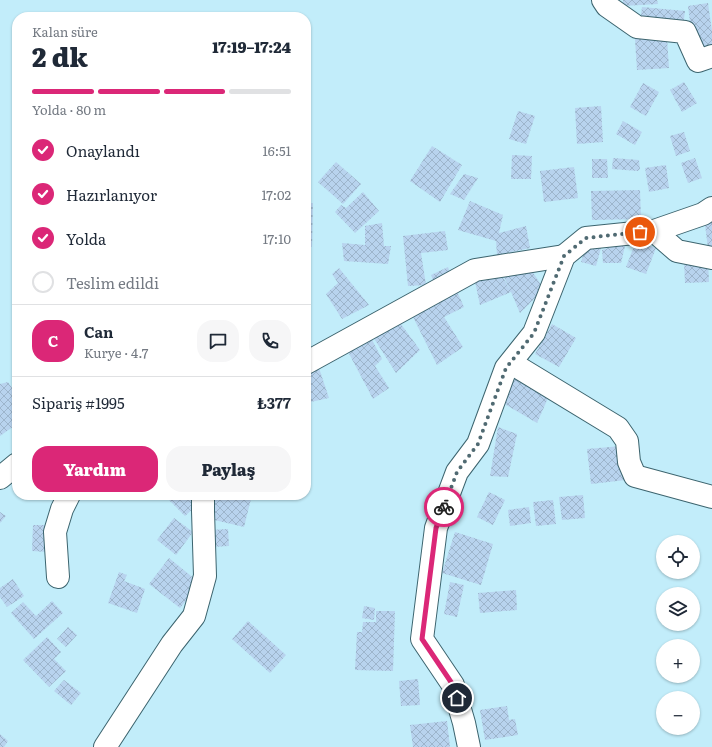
<!DOCTYPE html>
<html lang="tr">
<meta charset="utf-8">
<style>
:root{--surface:#fff;--page:#f6f6f7;--text:#1f2937;--muted:#747a83;--line:#e0e1e3;--accent:#db2777}
body{margin:0;font-family:Literata,serif;background:var(--page);color:var(--text);height:100vh;display:flex;flex-direction:column;font-size:15px;white-space:nowrap}
*{box-sizing:border-box;margin:0}
p{font-size:13px;color:var(--muted)}
.icon{flex:none;width:22px;height:22px;fill:none;stroke:currentColor;stroke-width:2;stroke-linecap:round;stroke-linejoin:round}
.map{position:relative;flex:1;overflow:hidden}
.sheet{position:absolute;left:12px;top:12px;width:299px;height:488px;display:flex;flex-direction:column;background:var(--surface);border-radius:16px;box-shadow:0 1px 3px #0004}
.sheet>*{flex:none}
.buttons{position:absolute;left:656px;top:535px;display:grid;gap:8px}
.buttons a{display:grid;place-items:center;width:44px;height:44px;border-radius:50%;background:var(--surface);box-shadow:0 1px 3px #0004;font-size:20px}
.pin{position:absolute;display:grid;place-items:center;width:34px;height:34px;color:#fff;margin:-17px;border:2px solid #fff;border-radius:50%;box-shadow:0 1px 4px #0007}
.courier{position:absolute;display:grid;place-items:center;width:40px;height:40px;margin:-20px;border:3px solid #db2777;border-radius:50%;background:#fff;color:#222;box-shadow:0 1px 5px #0007}
.summary em{font-style:normal;font-weight:800}
.summary div{display:flex;flex-direction:column-reverse}
.summary{display:flex;align-items:center;justify-content:space-between;height:68px;padding:0 20px}
h1{font-size:26px;font-weight:800;line-height:30px}
.bar{display:grid;grid-template-columns:repeat(4,1fr);gap:6px 4px;align-content:center;height:48px;padding:0 20px}
.bar i{height:5px;border-radius:3px;background:var(--line)}
.bar .on{background:var(--accent)}
.bar p{grid-column:span 4}
.line{display:flex;align-items:center;gap:10px;padding:0 20px;border-top:1px solid var(--line)}
.line div{flex:1}
.round{display:grid;place-items:center;flex:none;width:42px;height:42px;border-radius:16px;background:var(--page)}
ol{padding:0 20px;list-style:none}
li{display:flex;align-items:center;gap:12px;height:44px}
li p{margin-inline-start:auto}
li .icon{padding:4px;border-radius:50%;background:var(--accent);color:#fff;stroke-width:4}
li:last-child{color:var(--muted)}
li i{width:22px;height:22px;border:2px solid var(--line);border-radius:50%}
.button{display:flex;gap:8px;margin-top:auto;padding:8px 20px}
.button a{flex:1;height:46px;border-radius:16px;background:var(--accent);color:#fff;font-size:16px;font-weight:800;line-height:46px;text-align:center}
.button a+a{background:var(--page);color:var(--text)}
.map>svg:first-child{display:block}
.building{fill:url(#building-cross-hatch)}
.lines{fill:none;stroke-linecap:round;stroke-linejoin:round}
.minor-casing{stroke:#3c646e;stroke-width:24}
.minor{stroke:#fff;stroke-width:22}
.done{stroke:#506a72;stroke-width:4;stroke-dasharray:0 7.2}
.route{stroke:#db2777;stroke-width:5}
</style>
<div class="map">
<svg width="712" height="747" viewBox="0 0 712 747">
<defs>
<pattern id="building-cross-hatch" width="8" height="8" patternUnits="userSpaceOnUse"><rect width="8" height="8" fill="#b8d3ee"/><path d="M0 0l8 8M0 8l8-8" fill="none" stroke="#9db5cc"/></pattern>
</defs>
<rect width="100%" height="100%" fill="#c2edfa"/>
<g class="building">
<polygon points="623,0 657,0 658,4 623,6"/>
<polygon points="708,3 712,31 712,51 698,53 692,38 688,6"/>
<polygon points="642,7 685,11 683,27 640,22"/>
<polygon points="667,38 669,68 637,70 635,39"/>
<polygon points="684,82 697,103 682,112 670,90"/>
<polygon points="643,83 659,92 646,116 630,107"/>
<polygon points="601,106 603,142 577,144 575,108"/>
<polygon points="518,111 535,116 526,144 509,139"/>
<polygon points="623,121 642,132 635,145 616,134"/>
<polygon points="684,132 690,151 676,156 670,136"/>
<polygon points="432,146 462,165 440,202 410,181"/>
<polygon points="512,155 532,156 531,179 511,179"/>
<polygon points="613,158 639,160 640,169 638,171 612,169"/>
<polygon points="695,158 702,178 688,183 681,163"/>
<polygon points="592,159 607,159 608,178 592,178"/>
<polygon points="336,162 361,184 343,204 318,182"/>
<polygon points="666,165 669,188 649,192 645,168"/>
<polygon points="574,167 578,198 544,202 540,171"/>
<polygon points="464,174 478,178 464,200 450,194"/>
<polygon points="640,190 641,219 592,220 591,191"/>
<polygon points="363,192 379,211 355,233 335,212 341,205 346,208"/>
<polygon points="470,201 503,215 499,233 526,226 530,248 497,255 496,241 458,230"/>
<polygon points="306,203 313,203 312,247 306,247"/>
<polygon points="712,221 712,248 708,248 705,225"/>
<polygon points="382,223 384,246 391,246 388,264 344,261 342,243 365,245 365,226"/>
<polygon points="445,231 448,250 421,253 426,285 408,286 403,236"/>
<polygon points="603,241 596,266 581,262 586,246"/>
<polygon points="636,241 656,248 646,274 626,267"/>
<polygon points="626,242 621,263 603,263 602,250"/>
<polygon points="708,260 709,282 685,283 684,261"/>
<polygon points="448,267 451,276 435,285 431,275"/>
<polygon points="339,268 369,305 342,319 326,294 338,283 332,274"/>
<polygon points="530,268 544,289 520,313 511,292 480,305 474,277 499,270 510,290 503,275"/>
<polygon points="456,289 464,307 444,317 463,347 437,365 411,313"/>
<polygon points="398,320 420,350 396,373 373,337"/>
<polygon points="552,324 576,338 559,367 535,354"/>
<polygon points="369,334 382,359 375,366 389,388 373,399 346,348"/>
<polygon points="318,365 329,398 306,403 306,369"/>
<polygon points="515,369 552,389 537,423 501,402"/>
<polygon points="8,382 17,395 17,424 0,436 0,384"/>
<polygon points="498,427 517,434 508,477 490,476"/>
<polygon points="622,446 626,480 591,484 587,449"/>
<polygon points="489,492 505,500 493,525 477,517"/>
<polygon points="164,495 202,495 205,498 185,516"/>
<polygon points="211,495 252,495 244,527 206,518"/>
<polygon points="583,495 585,518 562,520 559,497"/>
<polygon points="553,500 556,524 536,526 533,502"/>
<polygon points="529,507 531,523 510,526 508,510"/>
<polygon points="0,512 6,516 0,523"/>
<polygon points="174,518 193,532 176,555 157,540"/>
<polygon points="33,525 48,525 47,552 32,551"/>
<polygon points="228,529 229,546 212,547 210,530"/>
<polygon points="455,532 493,544 481,585 442,573"/>
<polygon points="169,558 196,580 189,589 193,592 180,608 149,584"/>
<polygon points="119,572 127,575 124,581 145,589 137,613 108,603"/>
<polygon points="13,579 24,596 7,607 0,597 0,588"/>
<polygon points="450,582 464,585 457,617 444,614"/>
<polygon points="516,590 517,610 480,613 478,593"/>
<polygon points="52,601 63,613 34,639 11,613 23,602 36,616"/>
<polygon points="364,606 375,608 374,620 362,618"/>
<polygon points="376,611 395,611 393,671 355,670 357,632 362,632 363,622 376,622"/>
<polygon points="248,621 286,655 270,673 232,639"/>
<polygon points="68,627 77,635 66,647 57,639"/>
<polygon points="47,637 61,652 54,659 66,671 49,687 23,660"/>
<polygon points="418,679 420,705 401,706 399,681"/>
<polygon points="64,680 81,693 71,705 54,691"/>
<polygon points="507,706 509,720 515,719 518,735 485,740 480,710"/>
<polygon points="447,721 450,747 413,747 410,725"/>
<polygon points="0,734 8,741 4,747 0,747"/>
</g>
<g class="lines">
<g class="minor-casing">
<g id="minor">
<polyline points="603,0 607,6 637,27 685,32 698,61 712,56"/>
<polyline points="654,231 677,251 712,258"/>
<polyline points="306,363 475,270 564,256"/>
<polyline points="511,363 618,428 627,441 629,462 635,476 712,497"/>
<polyline points="0,478 17,464"/>
<polyline points="58,577 55,532 62,509 69,495"/>
<polyline points="105,747 172,644 194,616 205,576 203,511 203,495"/>
<polyline points="469,747 464,723 453,685 422,639 436,528 457,472 478,444 506,368 534,333 564,256 586,238 654,231 703,214 712,208"/>
</g>
</g>
<use href="#minor" class="minor"/>
</g>
<g class="lines">
<polyline class="done" points="444,507 457,472 478,444 506,368 534,333 564,256 586,238 640,232"/>
<polyline class="route" points="444,507 436,528 422,639 453,685 457,698"/>
</g>
</svg>
<div class="buttons">
<a><svg class="icon" aria-label="locate" viewBox="0 0 24 24"><circle cx="12" cy="12" r="6"/><path d="M12 2v4M12 18v4M2 12h4M18 12h4"/></svg></a>
<a><svg class="icon" aria-label="layers" viewBox="0 0 24 24"><path d="M12 4l9 5-9 5-9-5zM3 14l9 5 9-5"/></svg></a>
<a>+</a>
<a>−</a>
</div>
<div class="pin" style="left:640px;top:232px;background:#ea580c"><svg class="icon" aria-label="bag" viewBox="0 0 24 24"><path d="M5 8h14l-1 12H6zM9 8a3 3 0 0 1 6 0"/></svg></div>
<div class="pin" style="left:457px;top:698px;background:#1f2937"><svg class="icon" aria-label="home" viewBox="0 0 24 24"><path d="M3 11l9-7 9 7M6 9v11h12V9"/></svg></div>
<div class="courier" style="left:444px;top:507px"><svg class="icon" aria-label="bike" viewBox="0 0 24 24"><circle cx="6" cy="16" r="4"/><circle cx="18" cy="16" r="4"/><path d="M6 16l4-8h5l3 8M10 8l3 8H6M13 5h3"/></svg></div>
<section class="sheet">
<div class="summary"><div><h1>2 dk</h1><p>Kalan süre</p></div><em>17:19–17:24</em></div>
<div class="bar"><i class="on"></i><i class="on"></i><i class="on"></i><i></i><p>Yolda · 80 m</p></div>
<ol>
<li><svg class="icon" aria-label="check" viewBox="0 0 24 24"><path d="M5 12l5 5 9-10"/></svg>Onaylandı<p>16:51</p></li>
<li><svg class="icon" aria-label="check" viewBox="0 0 24 24"><path d="M5 12l5 5 9-10"/></svg>Hazırlanıyor<p>17:02</p></li>
<li><svg class="icon" aria-label="check" viewBox="0 0 24 24"><path d="M5 12l5 5 9-10"/></svg>Yolda<p>17:10</p></li>
<li><i></i>Teslim edildi</li>
</ol>
<div class="line" style="height:72px"><b class="round" style="background:var(--accent);color:#fff">C</b><div><b>Can</b><p>Kurye · 4.7</p></div><a class="round"><svg class="icon" aria-label="chat" viewBox="0 0 24 24"><path d="M4 5h16v11H9l-5 4z"/></svg></a><a class="round"><svg class="icon" aria-label="phone" viewBox="0 0 24 24"><path d="M5 4h4l2 5-3 2q2 4 5 5l2-3 5 2v4C11 20 4 13 5 4z"/></svg></a></div>
<div class="line" style="height:52px"><div>Sipariş #1995</div><b>₺377</b></div>
<div class="button"><a>Yardım</a><a>Paylaş</a></div>
</section>
</div>
